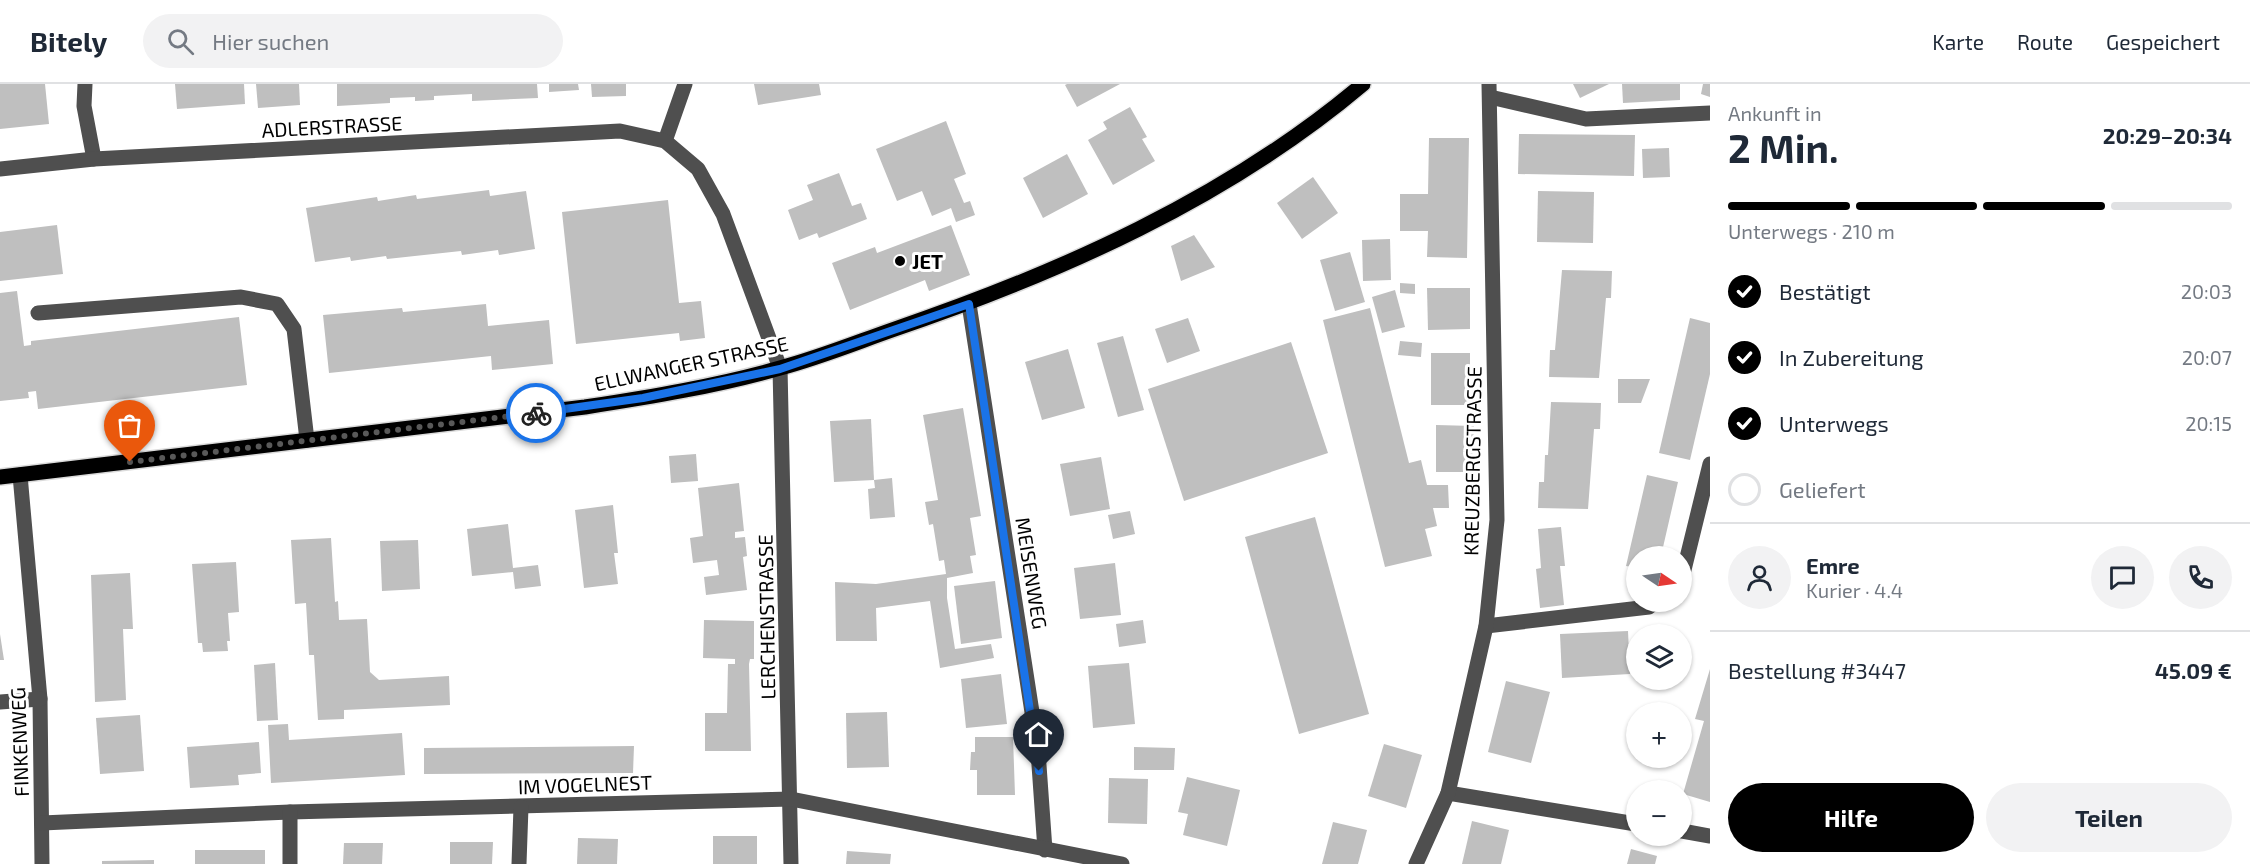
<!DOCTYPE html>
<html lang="de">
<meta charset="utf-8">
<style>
:root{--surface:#fff;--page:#f2f2f3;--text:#1f2937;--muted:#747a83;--line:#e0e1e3;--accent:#000}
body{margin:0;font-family:"Exo 2",sans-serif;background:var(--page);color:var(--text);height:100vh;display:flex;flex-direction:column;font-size:22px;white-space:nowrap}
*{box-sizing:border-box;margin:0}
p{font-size:20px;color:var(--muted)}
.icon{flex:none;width:33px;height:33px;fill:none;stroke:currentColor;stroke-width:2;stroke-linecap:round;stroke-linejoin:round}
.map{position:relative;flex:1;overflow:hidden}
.drawer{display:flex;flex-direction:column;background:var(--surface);width:540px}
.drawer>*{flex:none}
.needle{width:39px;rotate:103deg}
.controls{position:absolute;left:1626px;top:462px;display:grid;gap:12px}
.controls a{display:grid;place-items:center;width:66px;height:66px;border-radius:50%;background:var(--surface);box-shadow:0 2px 4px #0004;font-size:30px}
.pin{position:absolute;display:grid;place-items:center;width:51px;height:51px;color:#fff;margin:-62px -26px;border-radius:50% 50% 50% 0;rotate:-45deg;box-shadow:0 0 6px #0007}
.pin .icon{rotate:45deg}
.courier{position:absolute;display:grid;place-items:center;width:60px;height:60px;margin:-30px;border:4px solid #1a73e8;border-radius:50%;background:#fff;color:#222;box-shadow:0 2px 8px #0007}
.head em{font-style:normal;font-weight:700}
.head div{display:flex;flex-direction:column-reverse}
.head{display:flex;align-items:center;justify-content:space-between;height:102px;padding:0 18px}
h1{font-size:39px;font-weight:700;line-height:45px}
.bar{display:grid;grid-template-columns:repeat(4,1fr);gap:9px 6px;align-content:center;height:72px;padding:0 18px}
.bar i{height:8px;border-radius:4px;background:var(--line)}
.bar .selected{background:var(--accent)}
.bar p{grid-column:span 4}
.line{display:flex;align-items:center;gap:15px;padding:0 18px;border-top:2px solid var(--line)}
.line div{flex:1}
.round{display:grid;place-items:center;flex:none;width:63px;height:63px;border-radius:32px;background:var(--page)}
ol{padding:0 18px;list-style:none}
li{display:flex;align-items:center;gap:18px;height:66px}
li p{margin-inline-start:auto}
li .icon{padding:6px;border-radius:50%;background:var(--accent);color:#fff;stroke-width:4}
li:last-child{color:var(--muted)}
li i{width:33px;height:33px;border:3px solid var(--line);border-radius:50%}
.action{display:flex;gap:12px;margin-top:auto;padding:12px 18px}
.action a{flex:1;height:69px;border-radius:36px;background:var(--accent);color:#fff;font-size:24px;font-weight:700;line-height:69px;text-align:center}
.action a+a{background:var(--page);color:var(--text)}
header{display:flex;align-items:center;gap:36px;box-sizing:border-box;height:84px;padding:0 30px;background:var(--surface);border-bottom:2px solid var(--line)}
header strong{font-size:28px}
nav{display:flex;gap:33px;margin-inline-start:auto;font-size:21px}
.search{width:420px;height:54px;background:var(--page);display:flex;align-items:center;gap:15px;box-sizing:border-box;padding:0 21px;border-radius:33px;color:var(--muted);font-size:22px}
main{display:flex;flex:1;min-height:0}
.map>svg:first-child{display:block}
.building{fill:#bfbfbf}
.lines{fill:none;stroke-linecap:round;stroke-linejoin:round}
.major-casing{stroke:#dbdbdb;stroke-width:18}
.minor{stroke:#4f4f4f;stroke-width:15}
.major{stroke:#000;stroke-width:15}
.done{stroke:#595959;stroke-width:6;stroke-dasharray:0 10.8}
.route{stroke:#1a73e8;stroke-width:8}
.poi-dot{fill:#000;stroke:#fff;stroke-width:2}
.labels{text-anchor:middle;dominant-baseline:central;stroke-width:6;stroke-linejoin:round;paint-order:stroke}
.street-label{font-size:20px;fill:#000;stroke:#fff}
.poi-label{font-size:20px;font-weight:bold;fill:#000;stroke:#fff;text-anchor:start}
</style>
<header>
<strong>Bitely</strong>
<div class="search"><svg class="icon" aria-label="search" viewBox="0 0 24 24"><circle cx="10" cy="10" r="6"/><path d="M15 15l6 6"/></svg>Hier suchen</div>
<nav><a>Karte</a><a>Route</a><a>Gespeichert</a></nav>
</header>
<main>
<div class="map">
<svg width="1710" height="780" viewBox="0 0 1710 780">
<rect width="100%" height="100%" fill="#fff"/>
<g class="building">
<polygon points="0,0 45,0 49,40 0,45"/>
<polygon points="175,0 244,0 245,20 177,25"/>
<polygon points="256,0 299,0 300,21 258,24"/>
<polygon points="337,0 537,0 538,14 472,17 472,10 434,12 434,16 415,17 415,13 390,14 390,19 337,22"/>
<polygon points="549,0 578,0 579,6 549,8"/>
<polygon points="591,0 626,0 626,12 592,13"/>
<polygon points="754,0 819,0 821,11 758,21"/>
<polygon points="1067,0 1120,0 1077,23 1065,1"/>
<polygon points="1573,0 1609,0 1580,14"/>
<polygon points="1622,0 1680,0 1680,16 1623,19"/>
<polygon points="1703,0 1710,0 1710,13 1701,10"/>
<polygon points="1130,23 1147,53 1142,55 1155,77 1113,101 1088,56 1107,45 1103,38"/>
<polygon points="946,37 966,90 954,95 964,119 970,117 975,131 956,138 951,124 932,132 922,107 897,117 876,65"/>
<polygon points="1519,50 1635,51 1634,92 1518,90"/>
<polygon points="1429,54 1469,54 1467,174 1427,173 1428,147 1400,147 1400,110 1428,110"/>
<polygon points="1669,64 1670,93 1643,94 1642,65"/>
<polygon points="1067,70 1088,110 1043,134 1023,94"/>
<polygon points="839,89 852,122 861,119 867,135 819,154 817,149 799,156 788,126 813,116 807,101"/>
<polygon points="1313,93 1338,129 1302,155 1277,119"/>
<polygon points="489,106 490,112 526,107 535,165 499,171 498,166 462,171 461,167 387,175 386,172 351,177 350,173 315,178 306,124 377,113 378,117 416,111 417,115"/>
<polygon points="1538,107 1594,108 1593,159 1537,158"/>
<polygon points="668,116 679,219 701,217 705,254 680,257 679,249 576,260 562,128"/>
<polygon points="57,141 63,190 0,197 0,148"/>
<polygon points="951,141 970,191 929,207 925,196 850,226 832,179 875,163 877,169"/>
<polygon points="1194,151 1215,183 1181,197 1171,162"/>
<polygon points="1390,155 1391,196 1363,197 1362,156"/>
<polygon points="1350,168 1365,218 1335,227 1320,176"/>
<polygon points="1562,186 1612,187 1611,214 1606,214 1599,294 1549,293 1550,266 1555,266"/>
<polygon points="1400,199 1415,200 1415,210 1400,209"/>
<polygon points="1427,204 1470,204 1470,245 1428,246"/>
<polygon points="1395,206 1405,243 1382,249 1372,213"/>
<polygon points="17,207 24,262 31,261 31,257 239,233 247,301 38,325 36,307 28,308 29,314 0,317 0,209"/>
<polygon points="486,220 488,242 549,236 553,280 492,286 491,272 329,289 323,231 402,224 403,228"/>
<polygon points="1370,224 1409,379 1421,376 1427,401 1448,401 1449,424 1433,424 1437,442 1425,445 1432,472 1385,483 1323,236"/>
<polygon points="1188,234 1200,267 1167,279 1155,245"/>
<polygon points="1690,234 1710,239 1710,290 1690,376 1659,369"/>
<polygon points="1123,252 1144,326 1118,333 1097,259"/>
<polygon points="1400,257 1422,259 1421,273 1398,271"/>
<polygon points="1291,258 1328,369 1184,417 1148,305"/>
<polygon points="1068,265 1085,324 1042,336 1025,278"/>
<rect x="1431" y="269" width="39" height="52"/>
<polygon points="1618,295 1650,295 1641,319 1618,319"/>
<polygon points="1551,318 1601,319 1600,345 1594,345 1588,425 1538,424 1539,398 1544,398 1545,371 1548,371"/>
<polygon points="963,324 981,432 970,434 976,471 970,472 973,489 947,494 947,514 955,565 991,560 994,574 940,584 930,517 876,524 877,557 836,557 835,498 876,500 946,490 944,476 939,477 933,440 929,441 925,418 938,416 923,331"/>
<polygon points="871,335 874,396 834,398 830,337"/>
<polygon points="1436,341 1474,342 1472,388 1436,388"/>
<polygon points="696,370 698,397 671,399 669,372"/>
<polygon points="1101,373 1110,425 1070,432 1060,380"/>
<polygon points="1647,391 1678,398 1661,472 1636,472 1636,484 1626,482"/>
<polygon points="892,394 895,433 870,435 868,405 875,404 874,396"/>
<polygon points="739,399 744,447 735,448 735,454 745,453 747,472 743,473 747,506 706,511 704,493 719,491 717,476 693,479 690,454 703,452 698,404"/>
<polygon points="613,421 618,469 614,469 618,500 584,504 575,426"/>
<polygon points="1130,427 1135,450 1113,455 1108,431"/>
<polygon points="1315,433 1369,630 1299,650 1245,453"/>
<polygon points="508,440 513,484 538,481 541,502 515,505 513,488 472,492 467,445"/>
<polygon points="1561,443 1565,482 1560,482 1564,521 1540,524 1536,485 1541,484 1538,445"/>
<polygon points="331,454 335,518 338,517 339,536 367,535 370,588 379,596 449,592 450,621 344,626 344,635 318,636 314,571 309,571 306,519 295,520 291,456"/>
<polygon points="418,456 420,505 382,507 380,457"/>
<polygon points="236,478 239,528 228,529 230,557 227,557 228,567 203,568 202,559 198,559 192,480"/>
<polygon points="1115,479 1121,531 1080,535 1074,484"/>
<polygon points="130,489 133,545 123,545 126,616 95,618 91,491"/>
<polygon points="995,497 1002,554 961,560 954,502"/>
<polygon points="704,536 754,537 754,575 750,575 749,580 751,667 705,667 705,629 727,629 728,580 735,580 735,575 703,574"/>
<polygon points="1143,536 1146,559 1119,563 1116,540"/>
<polygon points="1628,547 1630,590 1562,594 1560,550"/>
<polygon points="0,550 4,576 0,576"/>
<polygon points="275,579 278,636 257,637 254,581"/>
<polygon points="1129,579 1135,640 1093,644 1088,582"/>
<polygon points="1710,585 1710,718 1683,710 1704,637 1695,635"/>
<polygon points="1001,590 1007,640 966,644 961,595"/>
<polygon points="1506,597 1550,608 1531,679 1488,668"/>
<polygon points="887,628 889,683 847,684 846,629"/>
<polygon points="140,631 144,687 100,690 96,634"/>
<polygon points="288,640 289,656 402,649 405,691 271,699 268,641"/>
<polygon points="975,653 1013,653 1015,711 977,711 977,686 970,686 971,668 975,668"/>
<polygon points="259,658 261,689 238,691 239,701 190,704 187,663"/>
<polygon points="1384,660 1422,671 1406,724 1368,712"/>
<polygon points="634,662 633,689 424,690 424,664"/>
<polygon points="1134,663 1175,664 1174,686 1134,686"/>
<polygon points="1187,693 1240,706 1227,762 1183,751 1188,730 1178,728"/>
<polygon points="1109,694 1148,695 1147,740 1108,739"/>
<polygon points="1472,737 1509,746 1501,780 1462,780"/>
<polygon points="1333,738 1367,746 1358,780 1322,780"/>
<rect x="713" y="752" width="44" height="28"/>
<polygon points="578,754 618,755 617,780 577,780"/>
<polygon points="450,758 493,758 492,780 450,780"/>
<polygon points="344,759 383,759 382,780 343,780"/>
<polygon points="1631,765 1657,772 1655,780 1627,780"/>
<rect x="195" y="766" width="70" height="14"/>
<polygon points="847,767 891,770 890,780 846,780"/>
<polygon points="154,776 154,780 102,780 102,777"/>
</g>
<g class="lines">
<g class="major-casing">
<path id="major" d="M0 393 585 323C650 313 717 302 780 284 818 274 855 259 892 246 1059 189 1227 115 1363 0"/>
</g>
<g class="minor">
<polyline points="85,0 84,22 94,75"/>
<polyline points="1490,13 1586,35 1710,29"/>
<polyline points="665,57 685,0"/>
<polyline points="0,85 94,75 620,47 665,57 698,85 723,130 780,284 791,780"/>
<polyline points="969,220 1038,667 1045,766"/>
<polyline points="38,229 241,213 277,220 294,245 307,356"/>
<polyline points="20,391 40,615 42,780"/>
<polyline points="1682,494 1710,380"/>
<polyline points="1486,542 1649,523 1655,518"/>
<polyline points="0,618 40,615"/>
<polyline points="1448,709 1636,740"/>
<polyline points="42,739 290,728 791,715 1122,780"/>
<polyline points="1682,747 1710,752"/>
<polyline points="290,780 290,728"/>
<polyline points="519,780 521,723"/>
<polyline points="1416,780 1448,709 1486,542 1497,436 1489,0"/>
</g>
<use href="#major" class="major"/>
</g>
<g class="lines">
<polyline class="done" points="130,378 536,329"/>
<polyline class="route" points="536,329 643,314 780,285 969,220 1039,687"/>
</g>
<circle class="poi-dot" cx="900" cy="177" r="6"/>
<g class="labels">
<g class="street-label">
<text transform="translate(332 42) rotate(-3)">ADLERSTRASSE</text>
<text transform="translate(691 279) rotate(-12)">ELLWANGER STRASSE</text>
<text transform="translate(1472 377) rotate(-89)">KREUZBERGSTRASSE</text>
<text transform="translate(1032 489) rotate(81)">MEISENWEG</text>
<text transform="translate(766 533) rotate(-91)">LERCHENSTRASSE</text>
<text transform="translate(19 658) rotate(-92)">FINKENWEG</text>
<text transform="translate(585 700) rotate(-2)">IM VOGELNEST</text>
</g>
<g class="poi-label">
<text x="912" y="177">JET</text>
</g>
</g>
</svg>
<div class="controls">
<a><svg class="needle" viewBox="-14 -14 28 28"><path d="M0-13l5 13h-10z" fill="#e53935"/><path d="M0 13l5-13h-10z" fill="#747a83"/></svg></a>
<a><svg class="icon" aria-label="layers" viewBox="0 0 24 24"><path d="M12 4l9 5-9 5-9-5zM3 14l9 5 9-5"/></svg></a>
<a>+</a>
<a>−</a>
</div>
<div class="pin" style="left:130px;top:378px;background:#ea580c"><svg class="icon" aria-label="bag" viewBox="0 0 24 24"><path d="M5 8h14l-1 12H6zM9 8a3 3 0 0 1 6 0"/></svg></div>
<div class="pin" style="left:1039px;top:687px;background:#1f2937"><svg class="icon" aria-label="home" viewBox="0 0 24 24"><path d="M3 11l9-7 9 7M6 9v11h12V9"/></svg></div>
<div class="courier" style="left:536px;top:329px"><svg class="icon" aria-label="bike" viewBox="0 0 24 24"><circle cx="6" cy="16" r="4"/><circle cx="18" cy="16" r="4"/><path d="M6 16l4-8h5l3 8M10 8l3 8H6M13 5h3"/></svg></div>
</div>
<section class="drawer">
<div class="head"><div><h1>2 Min.</h1><p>Ankunft in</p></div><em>20:29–20:34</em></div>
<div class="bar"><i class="selected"></i><i class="selected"></i><i class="selected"></i><i></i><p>Unterwegs · 210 m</p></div>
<ol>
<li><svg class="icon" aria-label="check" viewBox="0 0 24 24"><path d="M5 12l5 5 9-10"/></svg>Bestätigt<p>20:03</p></li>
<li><svg class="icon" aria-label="check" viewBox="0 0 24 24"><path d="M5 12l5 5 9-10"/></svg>In Zubereitung<p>20:07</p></li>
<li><svg class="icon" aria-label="check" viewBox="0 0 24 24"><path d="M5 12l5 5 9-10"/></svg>Unterwegs<p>20:15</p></li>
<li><i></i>Geliefert</li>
</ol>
<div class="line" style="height:108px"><a class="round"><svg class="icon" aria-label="person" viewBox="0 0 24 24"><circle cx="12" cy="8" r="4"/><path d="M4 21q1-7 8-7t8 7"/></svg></a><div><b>Emre</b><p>Kurier · 4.4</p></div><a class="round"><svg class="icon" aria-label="chat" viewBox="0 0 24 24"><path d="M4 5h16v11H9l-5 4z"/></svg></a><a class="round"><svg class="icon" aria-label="phone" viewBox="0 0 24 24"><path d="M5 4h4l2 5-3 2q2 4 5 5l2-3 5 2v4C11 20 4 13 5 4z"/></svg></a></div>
<div class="line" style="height:78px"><div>Bestellung #3447</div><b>45.09 €</b></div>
<div class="action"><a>Hilfe</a><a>Teilen</a></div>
</section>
</main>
